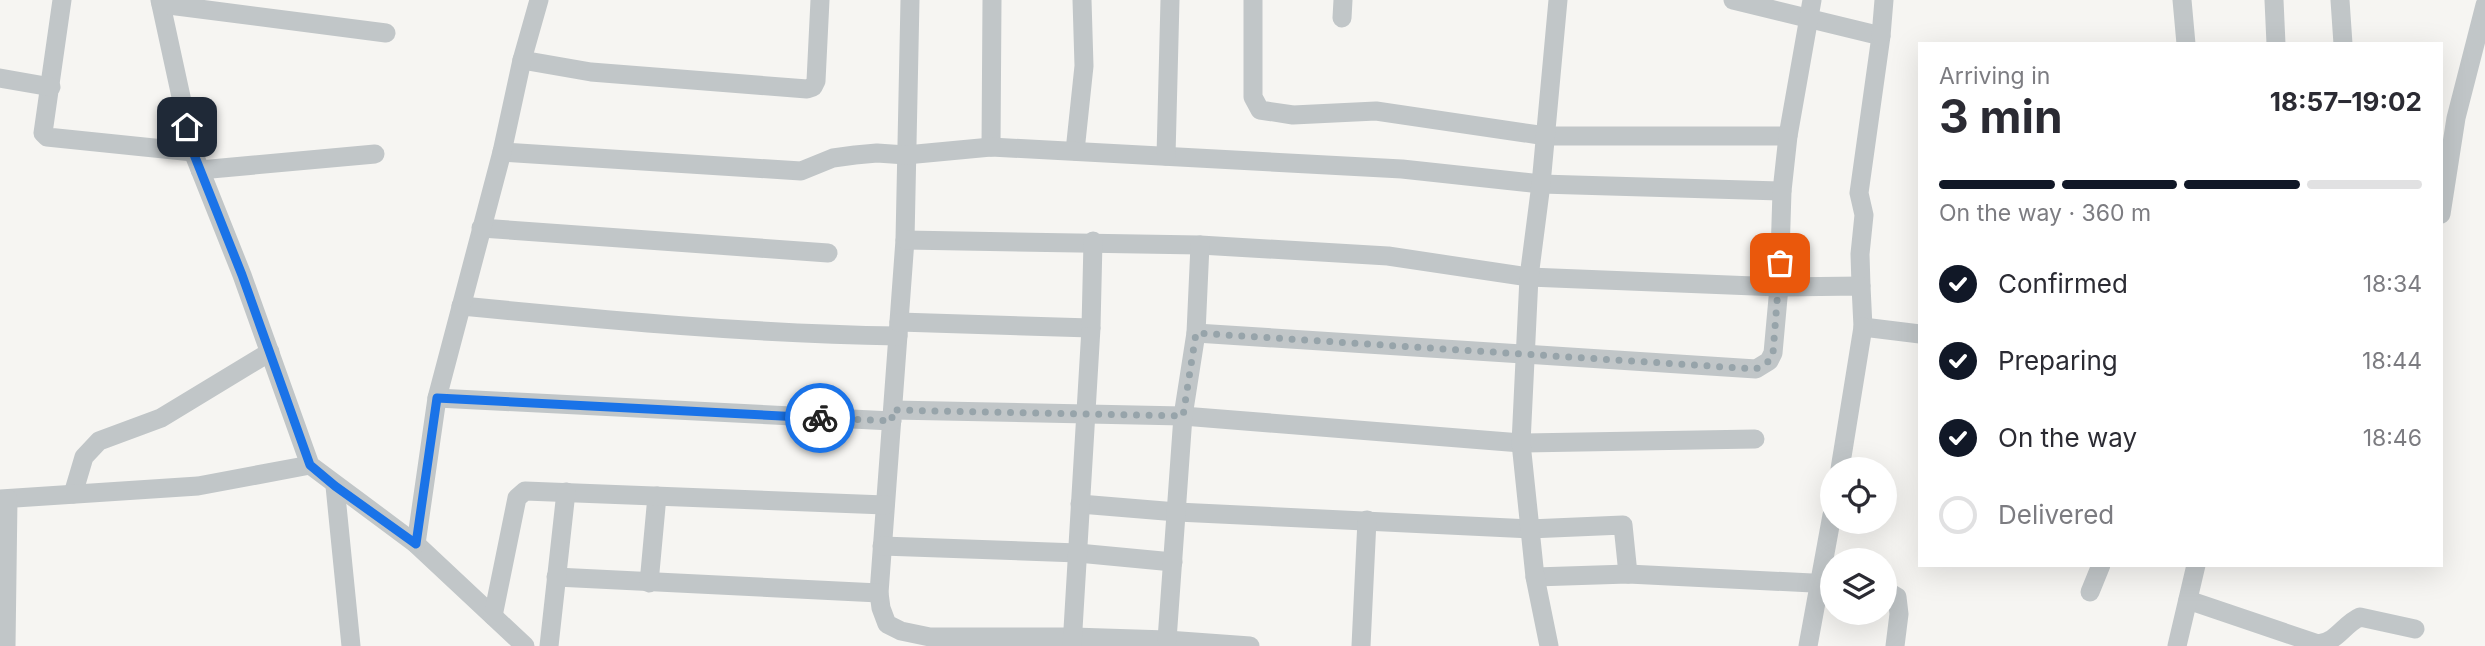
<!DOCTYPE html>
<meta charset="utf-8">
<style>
:root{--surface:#fff;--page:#f7f7f7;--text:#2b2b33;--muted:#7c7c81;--line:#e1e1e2;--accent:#111827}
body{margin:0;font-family:Inter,sans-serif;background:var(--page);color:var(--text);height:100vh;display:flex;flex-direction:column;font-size:26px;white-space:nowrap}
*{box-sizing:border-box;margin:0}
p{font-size:23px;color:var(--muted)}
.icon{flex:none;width:38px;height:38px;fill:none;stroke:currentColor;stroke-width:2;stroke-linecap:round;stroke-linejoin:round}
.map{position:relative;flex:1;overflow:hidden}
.drawer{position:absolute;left:1918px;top:42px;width:525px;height:525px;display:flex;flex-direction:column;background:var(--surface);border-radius:0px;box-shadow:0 7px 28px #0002}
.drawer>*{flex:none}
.controls{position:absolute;left:1820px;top:457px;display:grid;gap:14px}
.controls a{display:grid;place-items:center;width:77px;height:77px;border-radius:50%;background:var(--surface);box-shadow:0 7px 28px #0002;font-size:35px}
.pin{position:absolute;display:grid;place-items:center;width:60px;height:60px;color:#fff;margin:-30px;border-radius:14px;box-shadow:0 4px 10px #0006}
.courier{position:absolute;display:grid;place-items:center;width:70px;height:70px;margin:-35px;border:5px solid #1a73e8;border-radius:50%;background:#fff;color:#222;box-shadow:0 2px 9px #0007}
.headline em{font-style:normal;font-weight:700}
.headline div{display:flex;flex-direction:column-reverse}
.headline{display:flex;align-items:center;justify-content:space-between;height:119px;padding:0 21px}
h1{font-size:46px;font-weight:700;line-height:52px}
.bar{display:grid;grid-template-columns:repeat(4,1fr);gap:10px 7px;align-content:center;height:84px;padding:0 21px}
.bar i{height:9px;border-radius:5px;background:var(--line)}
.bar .on{background:var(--accent)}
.bar p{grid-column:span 4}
ol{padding:0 21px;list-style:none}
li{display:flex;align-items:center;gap:21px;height:77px}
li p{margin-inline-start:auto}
li .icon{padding:7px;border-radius:50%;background:var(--accent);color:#fff;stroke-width:4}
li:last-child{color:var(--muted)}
li i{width:38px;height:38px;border:4px solid var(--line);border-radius:50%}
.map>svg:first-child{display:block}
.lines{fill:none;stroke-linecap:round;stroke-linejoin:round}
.street{stroke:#c1c6c8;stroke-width:19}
.done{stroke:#97a4aa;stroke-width:7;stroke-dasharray:0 12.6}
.route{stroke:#1a73e8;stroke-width:9}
</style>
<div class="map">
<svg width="2485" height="646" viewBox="0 0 2485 646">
<rect width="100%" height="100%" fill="#f6f5f2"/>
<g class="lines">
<g class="street">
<polyline points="62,0 43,133 47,137 193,152"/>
<polyline points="160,0 193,152 242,275 310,465 416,544 525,646"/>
<polyline points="910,0 905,240 879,593 881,608 887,624 901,631 930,637 1073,637 1167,640 1250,646"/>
<polyline points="1253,0 1253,97 1260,110 1293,115 1376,111 1546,136 1788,136"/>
<polyline points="1733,0 1881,36 1859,193 1864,215 1860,254 1861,286"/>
<polyline points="2182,0 2186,44"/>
<polyline points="2274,0 2276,44"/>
<polyline points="2340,0 2343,44"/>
<polyline points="161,4 386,33"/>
<polyline points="1342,18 1343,0"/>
<polyline points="1881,36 1884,0"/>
<polyline points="522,60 591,72 807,89 813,87 816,81 820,0"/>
<polyline points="0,78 51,87"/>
<polyline points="991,147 992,0"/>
<polyline points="1075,151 1084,66 1082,0"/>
<polyline points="502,152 801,171 833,158 855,155 877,153 906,155 991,147 1402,169 1541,184 1782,191"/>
<polyline points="1166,156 1170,0"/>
<polyline points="200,170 375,154"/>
<polyline points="2441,214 2456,118 2485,5"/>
<polyline points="481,228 828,253"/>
<polyline points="905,240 1200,245 1388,256 1529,277 1779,287 1861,286 1863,327 1920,334"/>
<path d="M461 306C607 320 752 334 898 336"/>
<polyline points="899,322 1091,328"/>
<polyline points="1196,333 1756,369 1769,361 1773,353 1779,287 1782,191 1788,136 1812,0"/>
<polyline points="437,398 892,421"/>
<polyline points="893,410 1183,416 1521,443 1755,439"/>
<polyline points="1840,469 1863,327"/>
<polyline points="335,486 351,646"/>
<polyline points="73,494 84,457 99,441 161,418 270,352"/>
<polyline points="0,499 198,486 310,465"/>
<polyline points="1080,504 1177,512 1529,529 1623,525 1628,574"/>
<polyline points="416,544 437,398 502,152 522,60 539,0"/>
<polyline points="882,546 1078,553 1173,562"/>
<polyline points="556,577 879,593"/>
<polyline points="1535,577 1628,574 1832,584"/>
<polyline points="649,583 657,496"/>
<polyline points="1885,590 1897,597 1899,614 1895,646"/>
<polyline points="2090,592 2101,565"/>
<path d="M2188 600 2318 644C2337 642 2344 624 2360 617L2415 629"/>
<polyline points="493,616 517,498 525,491 885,505"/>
<polyline points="1167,640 1183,416 1196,333 1200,245"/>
<polyline points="6,646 8,499"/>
<polyline points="549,646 566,492"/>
<polyline points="1072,646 1091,328 1093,241"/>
<polyline points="1361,646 1367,520"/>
<polyline points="1549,646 1535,577 1521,443 1529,277 1541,184 1558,0"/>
<polyline points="1808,646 1832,515"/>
<polyline points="2177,646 2196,565"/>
</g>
</g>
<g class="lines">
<polyline class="done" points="820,418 892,421 892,410 1183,416 1196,333 1756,369 1769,361 1773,353 1780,263"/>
<polyline class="route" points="187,127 193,152 242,275 310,465 335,486 416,544 437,398 820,418"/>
</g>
</svg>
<div class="controls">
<a><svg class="icon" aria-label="locate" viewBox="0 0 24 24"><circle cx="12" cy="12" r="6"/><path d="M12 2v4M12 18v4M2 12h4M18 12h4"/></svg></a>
<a><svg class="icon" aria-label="layers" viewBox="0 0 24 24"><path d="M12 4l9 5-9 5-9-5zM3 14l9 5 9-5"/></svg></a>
</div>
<div class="pin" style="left:1780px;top:263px;background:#ea580c"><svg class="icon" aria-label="bag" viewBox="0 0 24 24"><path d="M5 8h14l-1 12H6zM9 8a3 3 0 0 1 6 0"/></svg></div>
<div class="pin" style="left:187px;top:127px;background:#1f2937"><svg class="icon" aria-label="home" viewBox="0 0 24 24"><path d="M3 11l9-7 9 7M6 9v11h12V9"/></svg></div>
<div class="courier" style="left:820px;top:418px"><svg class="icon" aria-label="bike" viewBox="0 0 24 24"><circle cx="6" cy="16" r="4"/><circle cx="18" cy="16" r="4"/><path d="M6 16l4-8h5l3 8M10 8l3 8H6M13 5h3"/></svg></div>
<section class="drawer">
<div class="headline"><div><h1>3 min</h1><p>Arriving in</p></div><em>18:57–19:02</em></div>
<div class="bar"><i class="on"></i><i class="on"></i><i class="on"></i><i></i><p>On the way · 360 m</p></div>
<ol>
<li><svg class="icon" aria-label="check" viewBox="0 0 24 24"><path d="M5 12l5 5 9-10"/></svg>Confirmed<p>18:34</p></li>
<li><svg class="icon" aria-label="check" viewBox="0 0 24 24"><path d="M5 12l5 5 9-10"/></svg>Preparing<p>18:44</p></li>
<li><svg class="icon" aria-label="check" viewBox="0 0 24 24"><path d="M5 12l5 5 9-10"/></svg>On the way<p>18:46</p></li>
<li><i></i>Delivered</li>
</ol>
</section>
</div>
